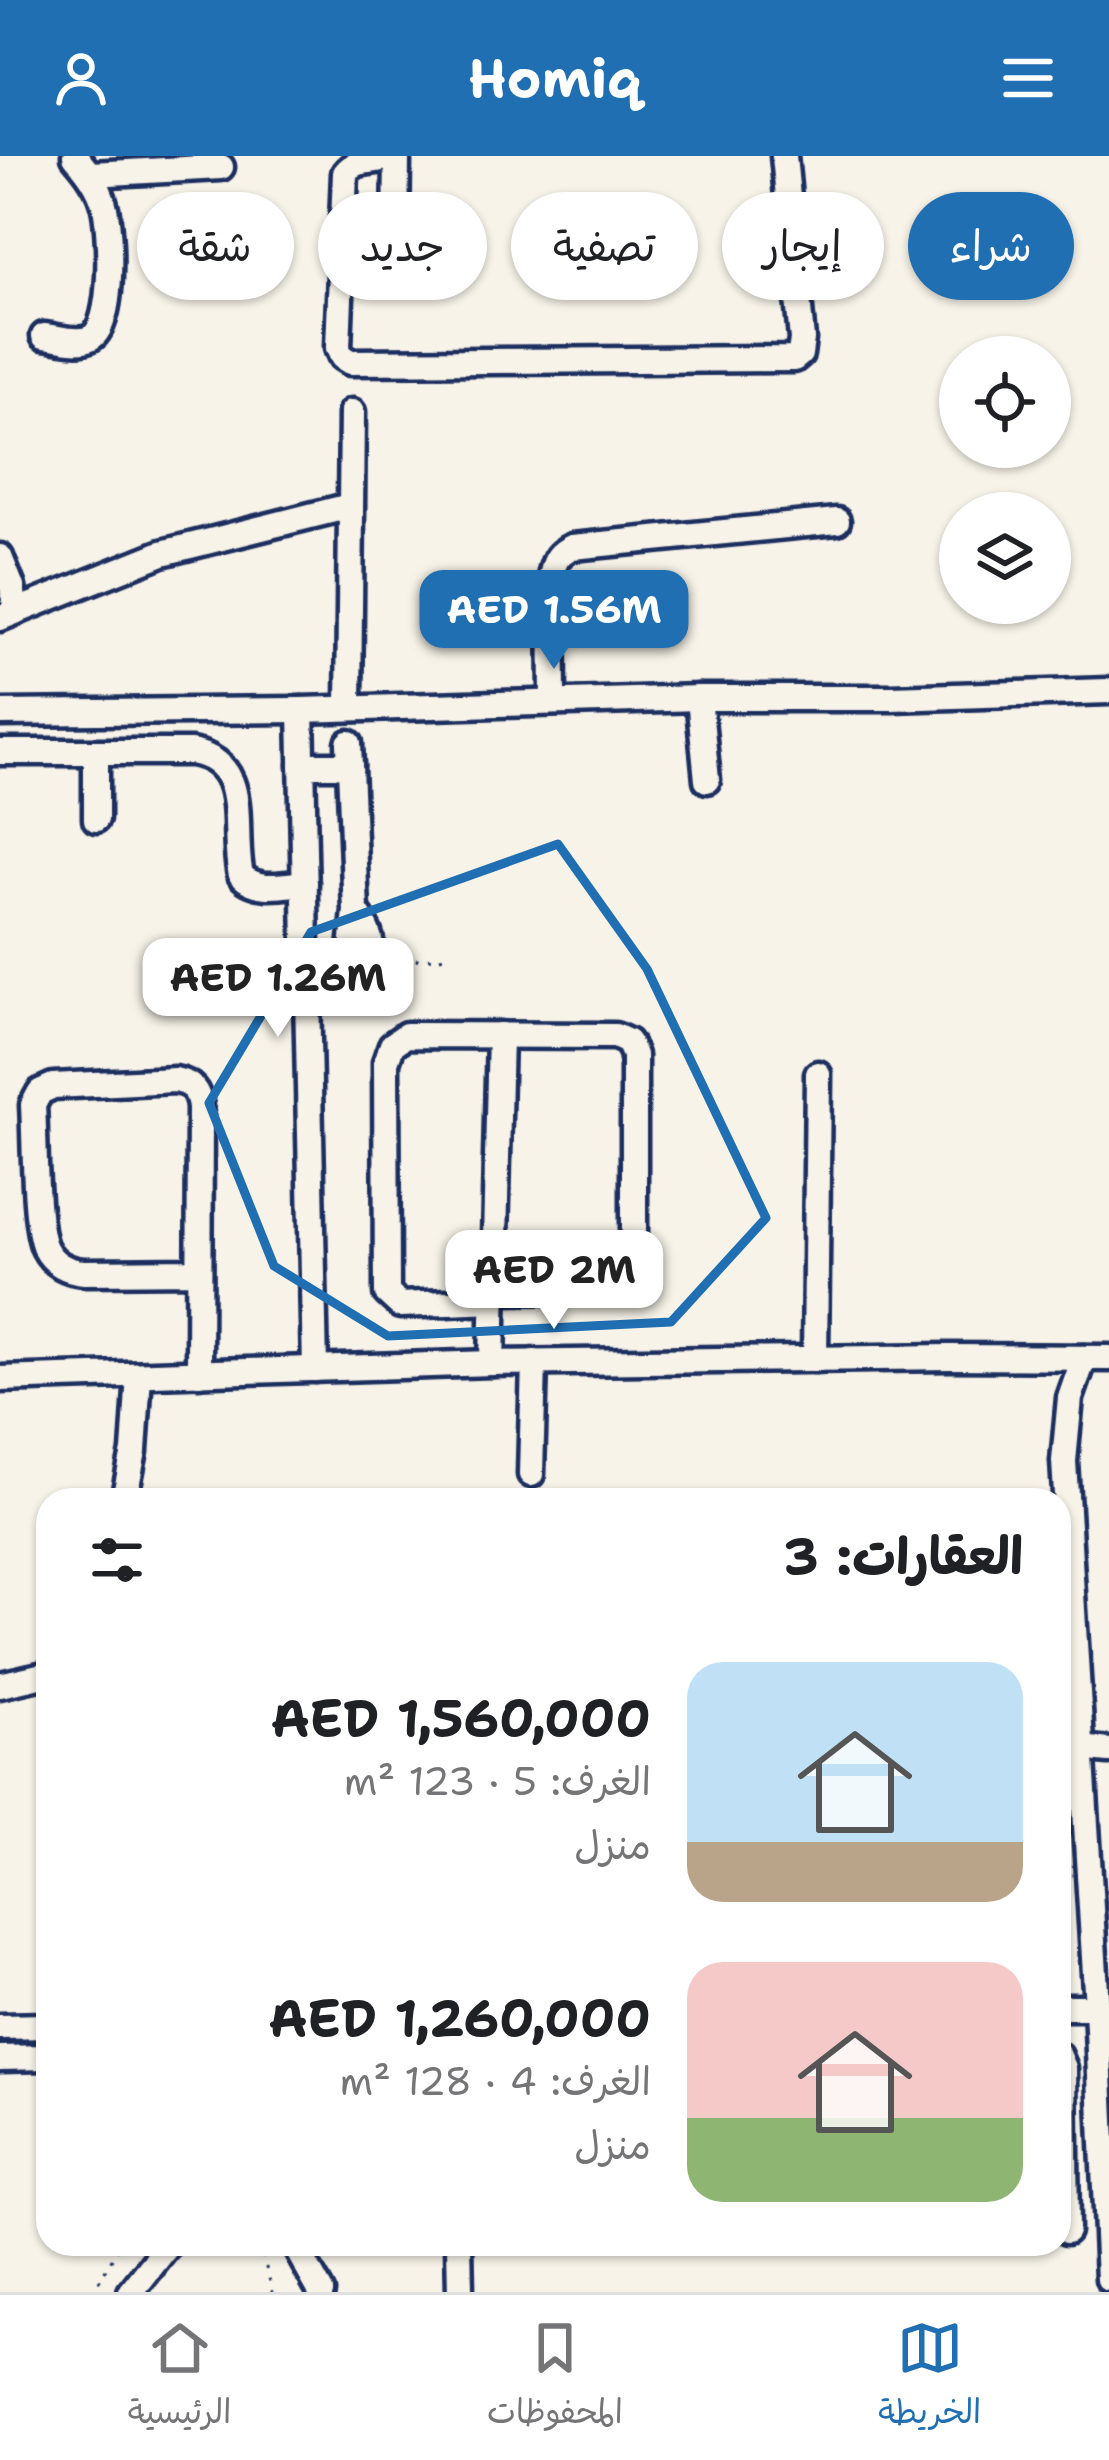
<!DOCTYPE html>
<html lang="ar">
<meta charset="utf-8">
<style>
:root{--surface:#fff;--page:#f2f2f2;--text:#202124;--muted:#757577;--line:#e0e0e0;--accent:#1f6fb2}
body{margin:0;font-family:"Shantell Sans","Playpen Sans Arabic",sans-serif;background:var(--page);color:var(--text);direction:rtl;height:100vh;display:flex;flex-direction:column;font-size:45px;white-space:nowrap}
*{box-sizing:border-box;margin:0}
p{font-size:39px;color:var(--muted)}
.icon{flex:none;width:66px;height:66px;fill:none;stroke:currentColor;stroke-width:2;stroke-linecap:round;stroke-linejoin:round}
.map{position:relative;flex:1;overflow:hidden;direction:ltr}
.side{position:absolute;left:36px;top:1332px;width:1035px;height:768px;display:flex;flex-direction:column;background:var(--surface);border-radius:36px;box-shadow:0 3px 9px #0004;direction:rtl}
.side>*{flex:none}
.top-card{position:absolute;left:36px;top:36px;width:1038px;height:108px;direction:rtl;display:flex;gap:24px}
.buttons{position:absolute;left:939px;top:180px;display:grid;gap:24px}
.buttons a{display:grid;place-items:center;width:132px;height:132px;border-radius:50%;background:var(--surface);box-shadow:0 3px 9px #0004;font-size:60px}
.price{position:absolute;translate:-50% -102px;padding:0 27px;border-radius:24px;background:#fff;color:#222;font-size:39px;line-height:78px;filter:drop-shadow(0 3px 6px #0008)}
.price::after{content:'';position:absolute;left:50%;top:72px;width:36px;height:27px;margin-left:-18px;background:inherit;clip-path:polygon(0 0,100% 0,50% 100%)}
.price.on{background:var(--accent);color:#fff}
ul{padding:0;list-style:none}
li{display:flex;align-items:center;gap:36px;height:300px;padding:0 48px}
li span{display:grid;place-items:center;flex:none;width:336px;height:240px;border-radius:36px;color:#555}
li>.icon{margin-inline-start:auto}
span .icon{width:144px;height:144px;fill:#fffc;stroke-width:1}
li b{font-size:51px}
h2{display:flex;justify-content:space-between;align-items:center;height:144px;padding:0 48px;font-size:51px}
.chip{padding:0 42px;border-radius:54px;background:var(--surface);box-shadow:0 3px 9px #0004;font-size:42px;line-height:108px}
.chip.on{background:var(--accent);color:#fff}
header{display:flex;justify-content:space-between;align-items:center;height:156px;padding:0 48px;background:var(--accent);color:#fff;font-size:54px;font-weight:700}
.dock{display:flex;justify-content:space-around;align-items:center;height:168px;border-top:3px solid var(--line);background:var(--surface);font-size:33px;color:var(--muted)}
.dock a{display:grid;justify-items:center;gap:6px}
.dock .on{color:var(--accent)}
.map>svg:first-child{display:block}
</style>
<header><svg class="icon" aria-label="menu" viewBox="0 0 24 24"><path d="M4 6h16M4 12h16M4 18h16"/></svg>Homiq<svg class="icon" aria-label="person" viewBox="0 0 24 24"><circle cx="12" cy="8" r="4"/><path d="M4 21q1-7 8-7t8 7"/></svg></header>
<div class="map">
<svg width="1109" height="2136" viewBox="0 0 1109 2136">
<rect width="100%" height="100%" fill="#f7f3e8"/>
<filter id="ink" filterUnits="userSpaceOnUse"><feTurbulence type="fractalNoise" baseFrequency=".00833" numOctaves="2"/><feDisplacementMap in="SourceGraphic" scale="24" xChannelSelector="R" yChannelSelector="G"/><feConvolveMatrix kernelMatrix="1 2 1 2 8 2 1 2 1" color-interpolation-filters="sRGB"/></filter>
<g filter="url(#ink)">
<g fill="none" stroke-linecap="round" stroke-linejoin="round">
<g stroke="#1b2f5e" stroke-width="33">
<g id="minor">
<path d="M393,0C376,8 358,0 345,17L338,192L342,201L350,206L794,203L800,198L802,183L784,0"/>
<path d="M91,18L221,11"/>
<path d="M396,85L397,0"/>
<path d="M44,180C57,181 78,188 90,182C115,172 111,72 104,48C99,29 87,14 75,0"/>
<path d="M0,401L12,431L16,455"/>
<path d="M0,462L162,397L350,350"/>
<path d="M699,542L707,624"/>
<path d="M553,546L552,417C555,403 559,397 572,391L837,365"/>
<path d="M349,552L352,256"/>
<path d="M301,554L315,1213"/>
<path d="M0,557L301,554L699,542H892L1109,535"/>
<path d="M349,587L356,755L352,793L355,814L364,818L371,812C374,790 369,773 356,755"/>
<path d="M0,596H191C254,607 230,673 241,719C257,736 284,729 305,727"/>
<path d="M96,598V663"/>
<path d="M302,609H350"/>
<path d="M494,1135L582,1134"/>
<path d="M494,1145L400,1149L387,1137L386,906L392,889L406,879L615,880L628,886L634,899V1096"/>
<path d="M1084,1202L1070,1242L1064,1305L1097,1851L1109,2123"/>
<path d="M815,1203L818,918"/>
<path d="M492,1207L500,879"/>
<path d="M199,1217L200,951C198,935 192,927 175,924L53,930L40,936L33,949C35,979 34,1070 45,1092C53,1108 68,1115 84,1116L199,1115"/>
<path d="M0,1223L492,1207L949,1201L1109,1202"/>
<path d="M531,1318L534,1206"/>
<path d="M124,1344L134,1295L139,1219"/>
<path d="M0,1529L48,1518"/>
<path d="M1081,1592L1109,1595"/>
<path d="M1059,1851H1097"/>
<path d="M0,1871L48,1870"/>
<path d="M1059,1900L1064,1912L1066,2075"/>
<path d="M0,1902L48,1901"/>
<path d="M294,2088L321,2136"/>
<path d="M459,2088L460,2136"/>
<path d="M131,2136L169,2088"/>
</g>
</g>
<g stroke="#1b2f5e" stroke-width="3" stroke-dasharray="3 9" stroke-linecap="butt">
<path d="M392,805L450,801"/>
<path d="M259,2088L273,2136"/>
<path d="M93,2136L120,2088"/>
</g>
<use href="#minor" stroke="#f7f3e8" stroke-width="24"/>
</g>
</g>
<path fill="none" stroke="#1f6fb2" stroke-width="9" stroke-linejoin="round" d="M558,688L647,813L766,1062L671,1166L388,1180L274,1110L209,947L311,776Z"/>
</svg>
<div class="buttons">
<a><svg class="icon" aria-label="locate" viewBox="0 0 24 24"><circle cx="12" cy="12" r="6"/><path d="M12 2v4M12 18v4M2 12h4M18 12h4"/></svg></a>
<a><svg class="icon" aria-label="layers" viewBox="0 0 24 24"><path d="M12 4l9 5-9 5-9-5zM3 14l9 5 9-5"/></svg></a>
</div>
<b class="price on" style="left:554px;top:516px">AED 1.56M</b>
<b class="price" style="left:278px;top:884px">AED 1.26M</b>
<b class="price" style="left:554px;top:1176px">AED 2M</b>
<div class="top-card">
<a class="chip on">شراء</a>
<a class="chip">إيجار</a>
<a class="chip">تصفية</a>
<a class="chip">جديد</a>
<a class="chip">شقة</a>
</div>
<section class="side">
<h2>العقارات: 3<svg class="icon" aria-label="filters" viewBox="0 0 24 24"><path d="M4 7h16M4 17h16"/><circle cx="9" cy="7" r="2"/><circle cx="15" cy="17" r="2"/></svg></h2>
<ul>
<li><span style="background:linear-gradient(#bfe0f5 75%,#b9a48a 0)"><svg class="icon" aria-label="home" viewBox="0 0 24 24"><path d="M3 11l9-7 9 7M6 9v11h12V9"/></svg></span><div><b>AED 1,560,000</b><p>الغرف: 5 · 123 m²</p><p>منزل</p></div></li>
<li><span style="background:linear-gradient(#f6c9c9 65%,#8fb573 0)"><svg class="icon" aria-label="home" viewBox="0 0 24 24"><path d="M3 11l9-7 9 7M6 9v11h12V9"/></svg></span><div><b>AED 1,260,000</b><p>الغرف: 4 · 128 m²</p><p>منزل</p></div></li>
</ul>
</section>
</div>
<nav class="dock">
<a class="on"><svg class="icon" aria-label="map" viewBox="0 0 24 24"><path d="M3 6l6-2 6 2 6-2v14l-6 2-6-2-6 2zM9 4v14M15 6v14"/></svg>الخريطة</a>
<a><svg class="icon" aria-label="saved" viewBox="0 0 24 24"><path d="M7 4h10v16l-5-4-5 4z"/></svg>المحفوظات</a>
<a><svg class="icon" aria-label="home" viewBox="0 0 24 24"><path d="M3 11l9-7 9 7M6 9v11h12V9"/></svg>الرئيسية</a>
</nav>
